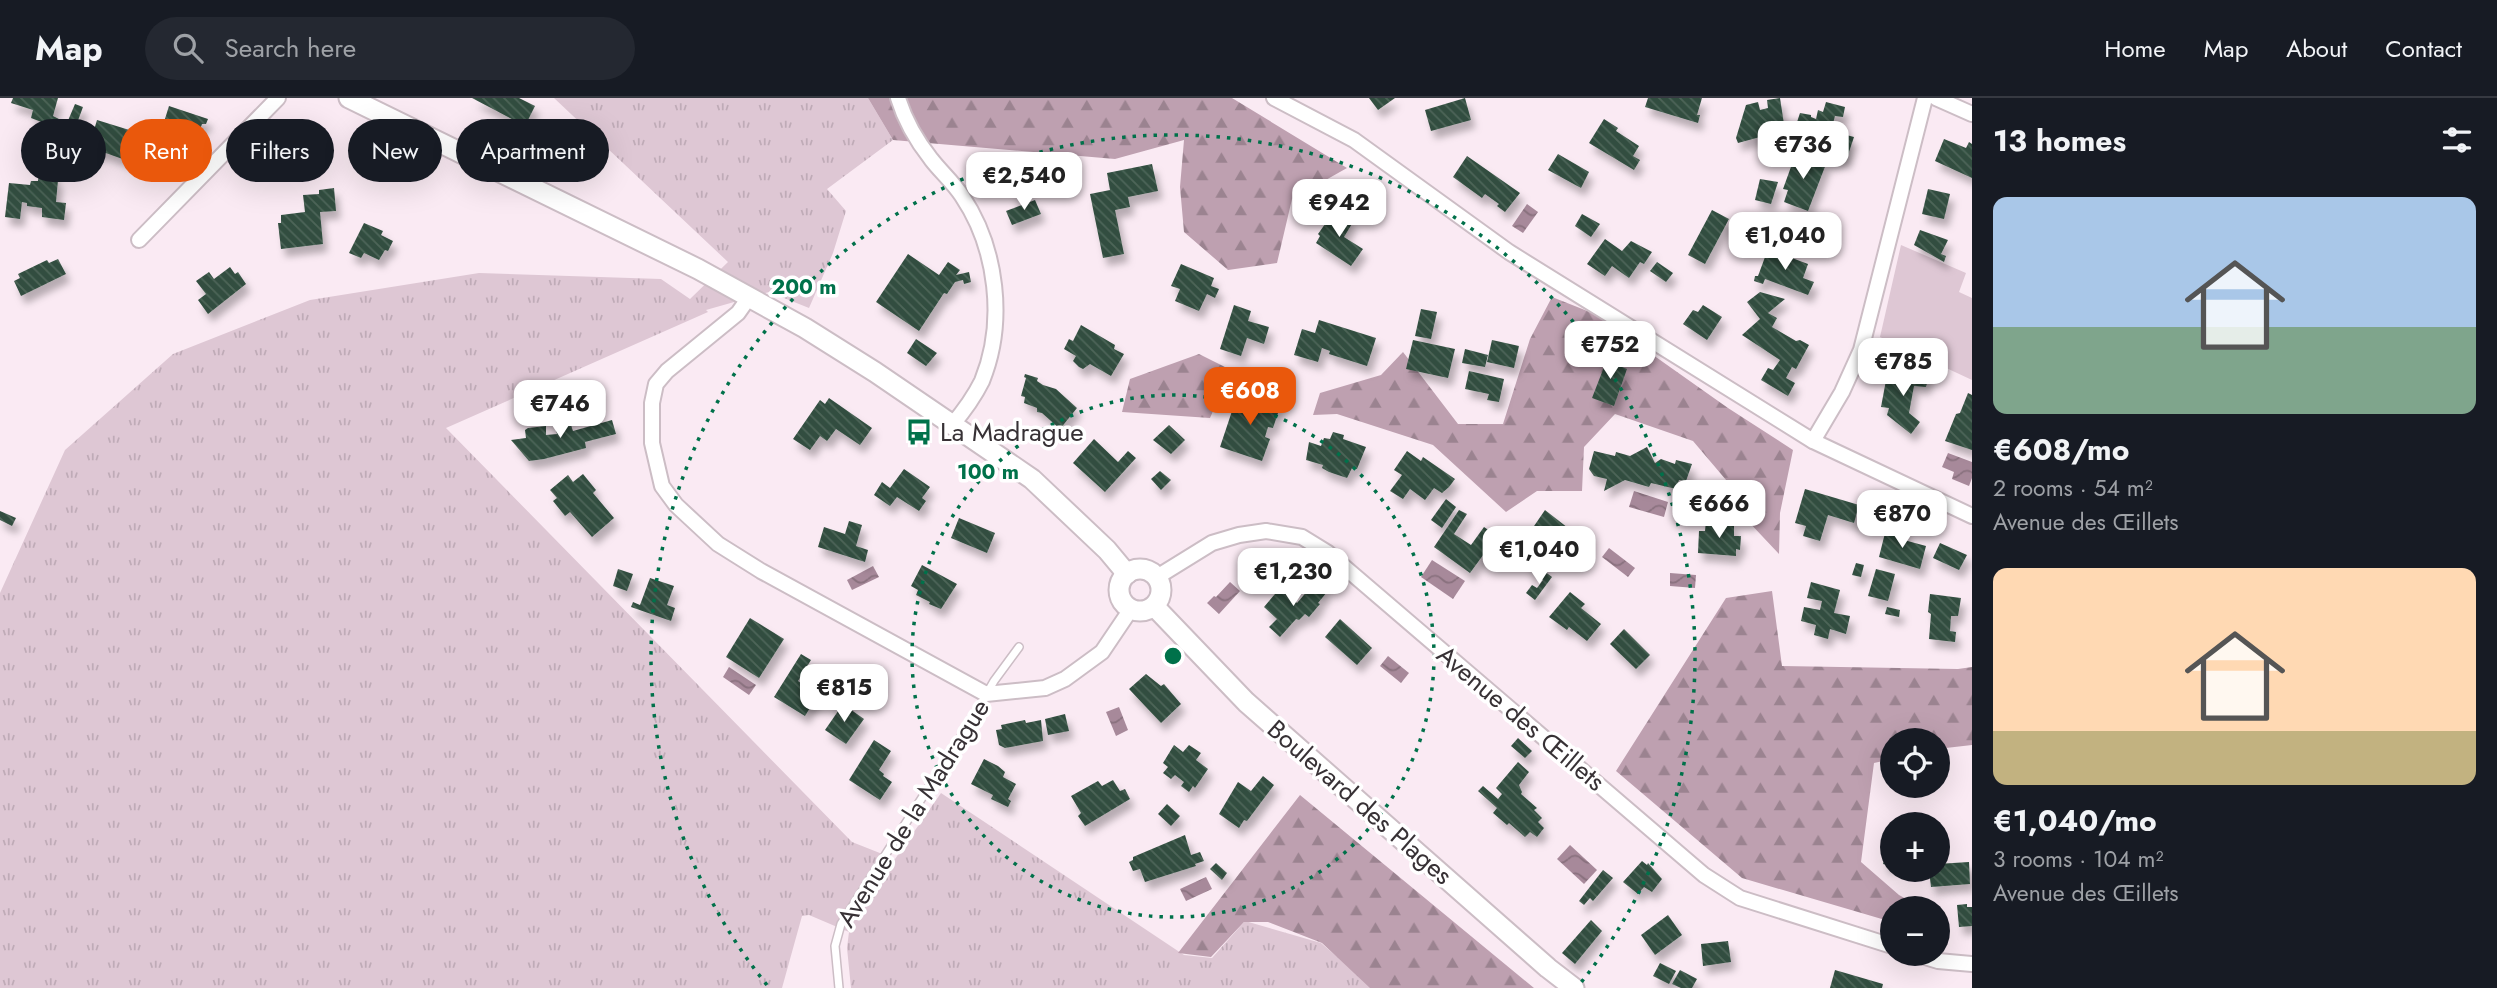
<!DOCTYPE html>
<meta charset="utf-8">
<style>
:root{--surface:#171b24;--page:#242831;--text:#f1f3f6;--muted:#9ea1a6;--line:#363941;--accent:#ea580c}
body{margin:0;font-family:Jost,sans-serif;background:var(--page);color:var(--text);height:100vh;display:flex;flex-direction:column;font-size:26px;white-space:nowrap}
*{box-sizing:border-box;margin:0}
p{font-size:23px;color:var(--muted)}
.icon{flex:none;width:38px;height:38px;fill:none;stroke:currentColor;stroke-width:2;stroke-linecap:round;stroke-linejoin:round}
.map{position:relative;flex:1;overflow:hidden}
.panel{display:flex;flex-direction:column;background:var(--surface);width:525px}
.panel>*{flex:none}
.top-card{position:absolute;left:21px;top:21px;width:665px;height:63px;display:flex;gap:14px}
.buttons{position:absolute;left:1880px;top:630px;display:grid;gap:14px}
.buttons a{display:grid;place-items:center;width:70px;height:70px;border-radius:50%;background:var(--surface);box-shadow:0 7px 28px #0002;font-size:35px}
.price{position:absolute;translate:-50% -60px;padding:0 16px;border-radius:14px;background:#fff;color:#222;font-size:23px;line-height:46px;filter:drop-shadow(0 2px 4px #0008)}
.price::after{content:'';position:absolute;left:50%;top:42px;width:21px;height:16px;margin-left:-10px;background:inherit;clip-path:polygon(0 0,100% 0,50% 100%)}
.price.on{background:var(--accent);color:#fff}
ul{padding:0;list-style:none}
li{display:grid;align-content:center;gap:14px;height:371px;padding:0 21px}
li span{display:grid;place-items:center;height:217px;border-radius:14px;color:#555}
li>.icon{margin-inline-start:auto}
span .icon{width:126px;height:126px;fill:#fffc;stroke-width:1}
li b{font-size:30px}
h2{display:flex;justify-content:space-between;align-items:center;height:84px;padding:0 21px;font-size:30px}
.chip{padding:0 24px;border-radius:32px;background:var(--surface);box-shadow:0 7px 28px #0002;font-size:24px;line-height:63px}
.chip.on{background:var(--accent);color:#fff}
header{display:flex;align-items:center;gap:42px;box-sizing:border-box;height:98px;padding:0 35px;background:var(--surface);border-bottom:2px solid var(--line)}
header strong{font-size:33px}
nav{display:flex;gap:38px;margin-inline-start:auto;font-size:24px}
.search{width:490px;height:63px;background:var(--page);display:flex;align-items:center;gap:18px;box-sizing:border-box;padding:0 24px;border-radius:38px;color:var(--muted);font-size:26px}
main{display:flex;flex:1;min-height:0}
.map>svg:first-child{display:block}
</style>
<header>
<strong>Map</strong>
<div class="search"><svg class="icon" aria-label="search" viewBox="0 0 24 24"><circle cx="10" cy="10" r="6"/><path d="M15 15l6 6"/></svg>Search here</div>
<nav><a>Home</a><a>Map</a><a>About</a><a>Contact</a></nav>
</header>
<main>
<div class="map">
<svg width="1972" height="890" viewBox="0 0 1972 890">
<defs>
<pattern id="grass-tufts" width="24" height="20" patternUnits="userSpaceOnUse" patternTransform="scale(1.75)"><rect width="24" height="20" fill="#dec7d4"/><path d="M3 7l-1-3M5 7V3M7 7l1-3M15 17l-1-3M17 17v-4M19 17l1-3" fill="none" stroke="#bfabb7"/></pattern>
<pattern id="forest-firs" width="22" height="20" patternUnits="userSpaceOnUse" patternTransform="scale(1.75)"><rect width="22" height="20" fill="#bea0b0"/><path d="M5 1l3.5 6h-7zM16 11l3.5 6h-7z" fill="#9b8390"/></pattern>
<pattern id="water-waves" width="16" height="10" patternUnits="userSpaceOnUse" patternTransform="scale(1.75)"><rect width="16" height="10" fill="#a7899a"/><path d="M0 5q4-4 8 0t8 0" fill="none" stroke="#89717e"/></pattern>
<pattern id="building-back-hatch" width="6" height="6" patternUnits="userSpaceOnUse" patternTransform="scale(1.75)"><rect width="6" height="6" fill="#314e3f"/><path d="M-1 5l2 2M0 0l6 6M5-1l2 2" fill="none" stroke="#4e6559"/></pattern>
<filter id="shadow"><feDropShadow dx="4.5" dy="8" stdDeviation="3.5" flood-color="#0004"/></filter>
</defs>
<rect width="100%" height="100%" fill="#faeaf3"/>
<path fill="url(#grass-tufts)" d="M554,0H868L893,42L827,91L846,113L833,155L809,210L769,194L706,212L708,214L446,330L852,744L895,761L941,695L1184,857L1212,860L1245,823L1321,845L1373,890H851L847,850L849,834L809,817L802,818L782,890H0V495L65,352L173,256L310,202L479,175L661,181L690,201L728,164Z"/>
<g fill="url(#forest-firs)">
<path d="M868,0H1232L1347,70L1292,101L1277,165L1228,172L1184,134L1180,89L1184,42L1115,61L893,42Z"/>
<path d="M1552,199L1595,216L1728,310L1793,352L1780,415L1779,456L1730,404L1732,389L1693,343L1615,316L1584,349L1582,393H1537L1506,414L1433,347L1337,316L1313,317L1320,295L1381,277L1403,254L1458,326H1503L1530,241Z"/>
<path d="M1199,256L1231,272L1210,320L1122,314L1130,281Z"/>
<path d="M1772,493L1782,568L1958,571L1972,569V647L1937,651V642H1892V661L1874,665L1861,764L1899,797L1922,810H1892V824L1742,780L1616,673L1726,500Z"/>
<path d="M1300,697L1534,890H1370L1322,845L1268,824H1244L1211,859L1178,855Z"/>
</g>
<path fill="#dec7d4" d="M1901,147L1966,175L1959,194L1972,200V282L1880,239Z"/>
<g fill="url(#water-waves)">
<path d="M1527,106L1538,114L1523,135L1512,128Z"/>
<path d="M1948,355L1972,364V380L1969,388L1952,381L1954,374L1942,369Z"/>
<path d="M1634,393L1668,404L1664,419L1629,409Z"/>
<path d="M1609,450L1635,470L1628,479L1602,459Z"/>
<path d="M1432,462L1465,483L1453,501L1421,479Z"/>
<path d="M873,468L879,479L852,492L847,482Z"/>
<path d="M1670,475L1696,477L1695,490L1670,488Z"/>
<path d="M1230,484L1240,493L1219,516L1207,505L1214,498L1216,499Z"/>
<path d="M1388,558L1409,575L1401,585L1380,568Z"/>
<path d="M729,569L756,587L749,597L723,579Z"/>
<path d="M1119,609L1128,632L1116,638L1106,614Z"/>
<path d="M1570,747L1597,772L1584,786L1557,761Z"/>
<path d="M1206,779L1212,791L1186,803L1180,791Z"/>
</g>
<g fill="url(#building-back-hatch)" filter="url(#shadow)">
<path d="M13,0H58L53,18L67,25L75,6L83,9L73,36L31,20L33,12L11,5Z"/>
<path d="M472,0H519L535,8L525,28Z"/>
<path d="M1369,0H1395L1378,12Z"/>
<path d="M1465,0L1471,22L1431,33L1425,12Z"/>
<path d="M1648,0H1702L1697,17H1700L1698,25L1645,9Z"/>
<path d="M1780,0L1784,26L1782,34L1763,38L1762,33L1758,34L1760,39L1738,45L1736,40L1746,7L1758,4L1760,12L1768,10L1767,2Z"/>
<path d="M1826,4L1845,9L1843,19L1835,18L1831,33L1854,39L1846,63L1825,58L1828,45L1810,40L1811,38L1806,37L1802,52L1789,48L1800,15L1811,17V19L1816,21L1818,12L1823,14Z"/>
<path d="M169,8L208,21L206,26H202L193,51L159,40Z"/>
<path d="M1604,21L1618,30L1616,33L1639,48L1633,58L1640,62L1634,72L1589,45Z"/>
<path d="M97,22L139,35L131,64L100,53V56L88,52Z"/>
<path d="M1944,41L1966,50L1969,44L1972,46V80L1935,63Z"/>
<path d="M1796,55L1826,66L1808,113L1784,104L1788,92L1783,91Z"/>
<path d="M1558,56L1589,74L1581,90L1548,72Z"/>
<path d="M1467,58L1520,95L1505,114L1497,108L1499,106L1485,96L1482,100L1453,79Z"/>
<path d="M1152,66L1158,93L1128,99L1130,109L1115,112L1124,156L1103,160L1090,96L1110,92L1107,75Z"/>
<path d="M45,70H51V74L55,75L54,81L58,82L56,104L66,105L64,122L42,119V110L27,108V105L22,104L20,121L5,119L9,85L30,87L31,83H38L39,73H45Z"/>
<path d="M1760,81L1778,84L1771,106L1755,102Z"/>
<path d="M334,90L336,113L320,114L323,146L281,151L278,125H281V117L305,114L303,97L319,96V92Z"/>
<path d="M1928,91L1950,96L1944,121L1922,116Z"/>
<path d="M1035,102L1041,116L1012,127L1006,113Z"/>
<path d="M1335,112L1353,124L1344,139L1363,151L1351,168L1316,145L1320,138L1318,136Z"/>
<path d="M1712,112L1729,121L1705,166L1688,157Z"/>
<path d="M1582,116L1600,126L1591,139L1575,128Z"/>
<path d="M364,125L383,133L381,137L393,143L388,153L385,152L379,162L364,155L361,160L349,155Z"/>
<path d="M1920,132L1948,142L1941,156L1946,158L1944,164L1914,147Z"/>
<path d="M1605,141L1622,153L1631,143L1652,154L1644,166L1640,164L1629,180L1612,168L1605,178L1587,166Z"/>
<path d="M1768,151L1808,166L1803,180L1814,184L1808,197L1765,181L1763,186L1754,183L1755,178H1758Z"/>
<path d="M908,156L939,177L948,164L960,172L956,177L969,174L971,184L964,186L963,182L955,184L947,196L944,195L919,233L876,204Z"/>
<path d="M58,161L66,176L21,198L14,183L20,180L18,176L47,162L49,165Z"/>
<path d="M1657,164L1673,175L1666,184L1650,173Z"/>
<path d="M1181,166L1214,180L1211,188L1219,191L1215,200L1207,196L1199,213L1175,203L1180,191L1171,188Z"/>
<path d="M230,169L235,176L238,174L246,186L208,216L198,202L206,196L196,183L209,174L214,181Z"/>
<path d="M1760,194L1785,201L1768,215L1777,220L1772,229L1796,243L1800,242L1809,247L1796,271L1792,269L1786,280L1795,285L1788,298L1761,282L1768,270L1773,272L1780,262L1742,237L1760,221L1747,204Z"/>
<path d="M1234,207L1251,213L1248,223L1269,229L1264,246L1247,240L1241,258L1220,251Z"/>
<path d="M1703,207L1722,219L1707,242L1683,226L1693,212L1698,214Z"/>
<path d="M1421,211L1437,214L1431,241L1415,238Z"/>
<path d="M1319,222L1376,240L1367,268L1329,256L1330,253L1322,250L1318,264L1294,257L1302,231L1315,235Z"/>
<path d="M1081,227L1115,247L1114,251L1124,256L1111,278L1090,266L1083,271L1079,269L1073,263L1076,258L1064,251L1069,241L1073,243Z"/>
<path d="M916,241L937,255L926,268L907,255Z"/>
<path d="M1413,242L1455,251L1448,280L1406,271Z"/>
<path d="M1492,242L1519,248L1514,270L1487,264Z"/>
<path d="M1465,251L1488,257L1485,269L1462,265Z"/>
<path d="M1611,251L1619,254L1615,266L1627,271L1614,308L1592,300Z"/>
<path d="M1902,272L1929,277L1926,289L1914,288L1909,315L1920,324L1911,336L1887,317L1889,310L1881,309L1887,277L1901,279Z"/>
<path d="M1469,273L1504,281L1499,304L1487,302L1489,296L1465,291Z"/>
<path d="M1025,276L1038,280L1037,283L1043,287L1056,291L1077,310L1060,331L1042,315L1037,314V310L1024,305L1025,299L1021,298L1026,280L1024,279Z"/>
<path d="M1238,295L1280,309L1273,330L1268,329L1265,339L1270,341L1262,363L1220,349Z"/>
<path d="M1968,295L1972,297V352L1945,343L1956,316L1960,315Z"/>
<path d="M829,300L872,330L860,347L836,331L827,343L820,338L810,352L793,341L820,302L825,306Z"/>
<path d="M612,322L616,336L585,344L586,350L544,361L529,363L511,342L526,340L525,332L528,330L546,328V337L557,336L555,329L570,324L573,333Z"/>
<path d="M1169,327L1185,342L1171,356L1153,342Z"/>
<path d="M1333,334L1344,337L1343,341L1366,349L1357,371L1352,370L1347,380L1329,374L1322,370L1323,367L1306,362L1309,344L1321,348L1324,340L1330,341Z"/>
<path d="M1094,341L1118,364L1128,353L1136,360L1105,394L1073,365Z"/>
<path d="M1647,349L1655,365L1661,361L1675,366L1676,362L1692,366L1686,383L1679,382L1676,391L1651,385L1649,389L1625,382L1604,393L1607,381L1594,378L1589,371L1594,353L1615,358L1616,354L1630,358Z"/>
<path d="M1407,353L1421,363L1423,359L1455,381L1449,389L1442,395L1434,390L1425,402L1410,391L1403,401L1390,393L1402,377L1394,372Z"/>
<path d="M904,371L930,389L922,400L926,403L919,413L897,399L890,408L874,397L882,384L890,390Z"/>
<path d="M1160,373L1171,382L1161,392L1151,381Z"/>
<path d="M583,376L596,392L593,395L614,420L592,439L570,414L565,418L553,403L557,400L550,392L568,377L573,384Z"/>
<path d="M1805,391L1859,407L1854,425L1828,417L1820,443L1803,438L1806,428L1795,425Z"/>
<path d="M1446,401L1456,409L1442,430L1431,422Z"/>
<path d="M1459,412L1467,416L1454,436L1471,447L1484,429L1497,438L1470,475L1434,449Z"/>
<path d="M1545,412L1577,437L1563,456L1550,446L1545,452L1532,443L1537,436L1532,431Z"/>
<path d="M0,413L16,420L12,428L0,422Z"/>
<path d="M959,420L995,435L987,455L951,440Z"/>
<path d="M849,423L862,427L856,448L868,452L865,464L818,449L824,429L845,436Z"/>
<path d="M1706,423L1716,424V429H1724V424L1734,425V438H1741L1740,452L1736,451V458L1698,455L1699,433H1705Z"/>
<path d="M1886,431L1905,436L1904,442L1926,448L1920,471L1879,459Z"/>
<path d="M1940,445L1967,457L1959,472L1933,460Z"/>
<path d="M1856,465L1864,467L1861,479L1852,477Z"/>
<path d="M922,467L957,486L941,511L929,506L930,504L916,497L918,492L911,488Z"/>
<path d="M618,471L633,476L627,493L613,488Z"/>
<path d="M1876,471L1895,476L1888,503L1868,498Z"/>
<path d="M1544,473L1552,479L1535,502L1526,495L1532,487L1537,490L1543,482L1539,479Z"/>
<path d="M650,480L674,488L667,507L675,510L671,523L631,509L633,504L640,507Z"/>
<path d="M1315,484L1327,494L1318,505L1320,506L1309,519L1305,516L1299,522L1296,521L1280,539L1269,529L1277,521L1264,509L1280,490L1297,505Z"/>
<path d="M1811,484L1840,492L1834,515L1850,518L1846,536L1830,531L1828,541L1814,537L1816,527L1801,523L1804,509L1820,512L1822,503L1807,500Z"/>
<path d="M1570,494L1585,506L1581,510L1601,526L1587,543L1569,529L1567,532L1549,519Z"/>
<path d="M1930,496L1961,500L1958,518H1951L1950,533L1956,534L1955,544L1929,541L1931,516L1928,514Z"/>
<path d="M1887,509L1900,512L1899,519L1885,516Z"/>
<path d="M750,520L784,541L759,580L726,559Z"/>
<path d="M1340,521L1372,550L1357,567L1325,539Z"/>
<path d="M1624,531L1650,557L1636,571L1610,546Z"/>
<path d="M801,556L811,562L798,583L805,588L811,586V589L819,595L805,618L774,599Z"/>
<path d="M1146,576L1161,588L1164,586L1181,606L1161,625L1129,591Z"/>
<path d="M843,606L864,621L846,646L825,632Z"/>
<path d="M1065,616L1069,633L1048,637L1045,621Z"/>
<path d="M1025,622L1026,625L1041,622L1043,643L1005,650L999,647L996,632L1002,631L1001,627Z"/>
<path d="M1518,640L1532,653L1525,660L1511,648Z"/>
<path d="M874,642L891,653L879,672L884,676L883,678L892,684L880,702L849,682Z"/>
<path d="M1174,647L1183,654L1189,647L1201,655L1196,662L1208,671L1195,690L1193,688L1189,694L1181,688L1184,684L1175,677L1171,681L1163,675L1168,669L1163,665Z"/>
<path d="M984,661L998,668L1005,674L1003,679L1016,686L1008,701L1011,703L1008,709L991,701L993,697L971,686Z"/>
<path d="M1518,664L1529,674L1519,687L1522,694L1521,696L1537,710L1534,712L1542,720L1538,724L1544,730L1537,739L1530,734L1525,739L1509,725L1507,727L1493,715L1497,710L1478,693L1483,688L1498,701L1502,696L1496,690Z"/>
<path d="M1263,678L1274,687L1247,723L1244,722L1239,730L1219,716L1238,684L1251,693Z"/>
<path d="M1113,682L1120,693L1125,691L1130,701L1085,728L1078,718L1081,715L1071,698L1098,683L1102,688Z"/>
<path d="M1167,706L1180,718L1171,728L1158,716Z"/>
<path d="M1185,737L1191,757L1200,754L1204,763L1195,766L1196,768L1145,784L1140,771L1133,773L1129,764L1133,762V759Z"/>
<path d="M1889,745L1892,746V768L1883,766Z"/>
<path d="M1642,763L1647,767L1648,765L1662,781L1652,794L1644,789L1638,796L1623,784Z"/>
<path d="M1969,764L1970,786L1931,789L1929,772H1937V766Z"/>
<path d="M1216,765L1227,775L1222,782L1210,771Z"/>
<path d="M1603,772L1613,780L1593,803L1590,800L1584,807L1579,803Z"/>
<path d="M1967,806V809H1972V828L1959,829L1957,807Z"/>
<path d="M1668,817L1682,837L1655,857L1641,837Z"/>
<path d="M1591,822L1602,833L1575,866L1562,855Z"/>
<path d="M1728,843L1731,864L1703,868L1701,846Z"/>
<path d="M1660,865L1676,873L1669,886L1653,878Z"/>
<path d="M1680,872L1697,881L1692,890H1681L1672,886Z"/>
<path d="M1835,872L1883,886L1882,890H1830Z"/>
</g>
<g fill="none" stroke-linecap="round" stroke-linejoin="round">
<g stroke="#ccbdc5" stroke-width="10">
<path id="service" d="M839,890L835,848L841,826L970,625L994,583L1019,549"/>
</g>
<g stroke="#ccbdc5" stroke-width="18">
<g id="minor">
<path d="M898,0C905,23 916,42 931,61C940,73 953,84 962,98C997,150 1006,224 982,283C974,299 964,313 952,327"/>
<path d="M1274,0L1354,42L1509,154L1813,343L1972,418"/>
<path d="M1936,0L1972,16"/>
<path d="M139,142L278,0"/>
<path d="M750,198L738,215L667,273L656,286L652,305V345L662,388L676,407L718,446L761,473L986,596L1045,590L1065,581L1102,554L1131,511"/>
<path d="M1813,343L1842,294L1861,252L1925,0"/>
<path d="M1157,479L1212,445L1239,437L1266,433L1302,439L1328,455L1704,777L1740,800L1892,848"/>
<path d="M1915,856L1938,863L1972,866"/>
</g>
</g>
<g stroke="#ccbdc5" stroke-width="23">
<g id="secondary">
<path d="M349,0L698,171L805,230L875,274L1032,381L1107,452L1127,476"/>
<circle cx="1140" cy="492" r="21"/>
<path d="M1154,508L1246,604L1548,870L1574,890"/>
</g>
</g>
<use href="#service" stroke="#fff" stroke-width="7"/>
<use href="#minor" stroke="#fff" stroke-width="14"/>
<use href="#secondary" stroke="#fff" stroke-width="19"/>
</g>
<g fill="none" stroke="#00714a" stroke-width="3.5" stroke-dasharray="3.5 7">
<circle cx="1173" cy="558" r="261"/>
<path d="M767 887A522 522 0 1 1 1579 887"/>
</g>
<defs>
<g id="bus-bare" transform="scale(2.1)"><path d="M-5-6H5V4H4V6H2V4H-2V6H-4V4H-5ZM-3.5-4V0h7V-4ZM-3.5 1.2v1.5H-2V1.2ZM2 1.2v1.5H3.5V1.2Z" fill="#00714a" stroke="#fff" stroke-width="2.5" paint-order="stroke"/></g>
</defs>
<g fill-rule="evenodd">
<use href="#bus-bare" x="919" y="334"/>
</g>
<g text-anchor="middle" stroke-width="7" stroke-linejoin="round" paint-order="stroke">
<g font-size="26" fill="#373135" stroke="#fff" text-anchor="start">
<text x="940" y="343">La Madrague</text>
</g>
<g font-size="26" fill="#373135" stroke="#fff">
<text transform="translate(1521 620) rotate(40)" y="9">Avenue des Œillets</text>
<text transform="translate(1360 704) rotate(41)" y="9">Boulevard des Plages</text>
<text transform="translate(913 715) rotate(-58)" y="9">Avenue de la Madrague</text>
</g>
</g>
<circle cx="1173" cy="558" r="10" fill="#00714a" stroke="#fff" stroke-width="3.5"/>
<g font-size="21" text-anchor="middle" font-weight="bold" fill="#00714a" stroke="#fff" stroke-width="7" stroke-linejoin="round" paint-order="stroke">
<text x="804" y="196">200 m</text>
<text x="988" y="381">100 m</text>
</g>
</svg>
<div class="buttons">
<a><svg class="icon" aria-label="locate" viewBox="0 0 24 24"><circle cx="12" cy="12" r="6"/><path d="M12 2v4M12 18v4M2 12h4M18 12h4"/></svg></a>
<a>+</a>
<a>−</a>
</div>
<b class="price" style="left:1803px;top:83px">€736</b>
<b class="price" style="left:1024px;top:114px">€2,540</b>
<b class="price" style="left:1339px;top:141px">€942</b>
<b class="price" style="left:1785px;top:174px">€1,040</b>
<b class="price" style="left:1610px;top:283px">€752</b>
<b class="price" style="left:1903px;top:300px">€785</b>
<b class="price on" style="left:1250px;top:329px">€608</b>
<b class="price" style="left:560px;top:342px">€746</b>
<b class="price" style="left:1719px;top:442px">€666</b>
<b class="price" style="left:1902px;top:452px">€870</b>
<b class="price" style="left:1539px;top:488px">€1,040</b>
<b class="price" style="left:1293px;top:510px">€1,230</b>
<b class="price" style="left:844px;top:626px">€815</b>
<div class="top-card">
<a class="chip">Buy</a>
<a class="chip on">Rent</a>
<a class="chip">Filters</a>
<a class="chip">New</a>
<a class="chip">Apartment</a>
</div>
</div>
<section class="panel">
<h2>13 homes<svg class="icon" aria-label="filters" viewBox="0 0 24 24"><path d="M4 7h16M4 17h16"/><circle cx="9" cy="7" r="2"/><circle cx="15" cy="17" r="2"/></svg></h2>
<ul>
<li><span style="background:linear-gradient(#a9c7e8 60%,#7fa58c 0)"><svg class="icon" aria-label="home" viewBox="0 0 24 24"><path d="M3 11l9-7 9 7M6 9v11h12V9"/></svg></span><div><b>€608/mo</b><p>2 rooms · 54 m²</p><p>Avenue des Œillets</p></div></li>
<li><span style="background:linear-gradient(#ffd9b3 75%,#c2b280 0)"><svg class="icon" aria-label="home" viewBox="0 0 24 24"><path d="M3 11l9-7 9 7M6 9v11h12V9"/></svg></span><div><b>€1,040/mo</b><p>3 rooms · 104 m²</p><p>Avenue des Œillets</p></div></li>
</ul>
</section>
</main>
